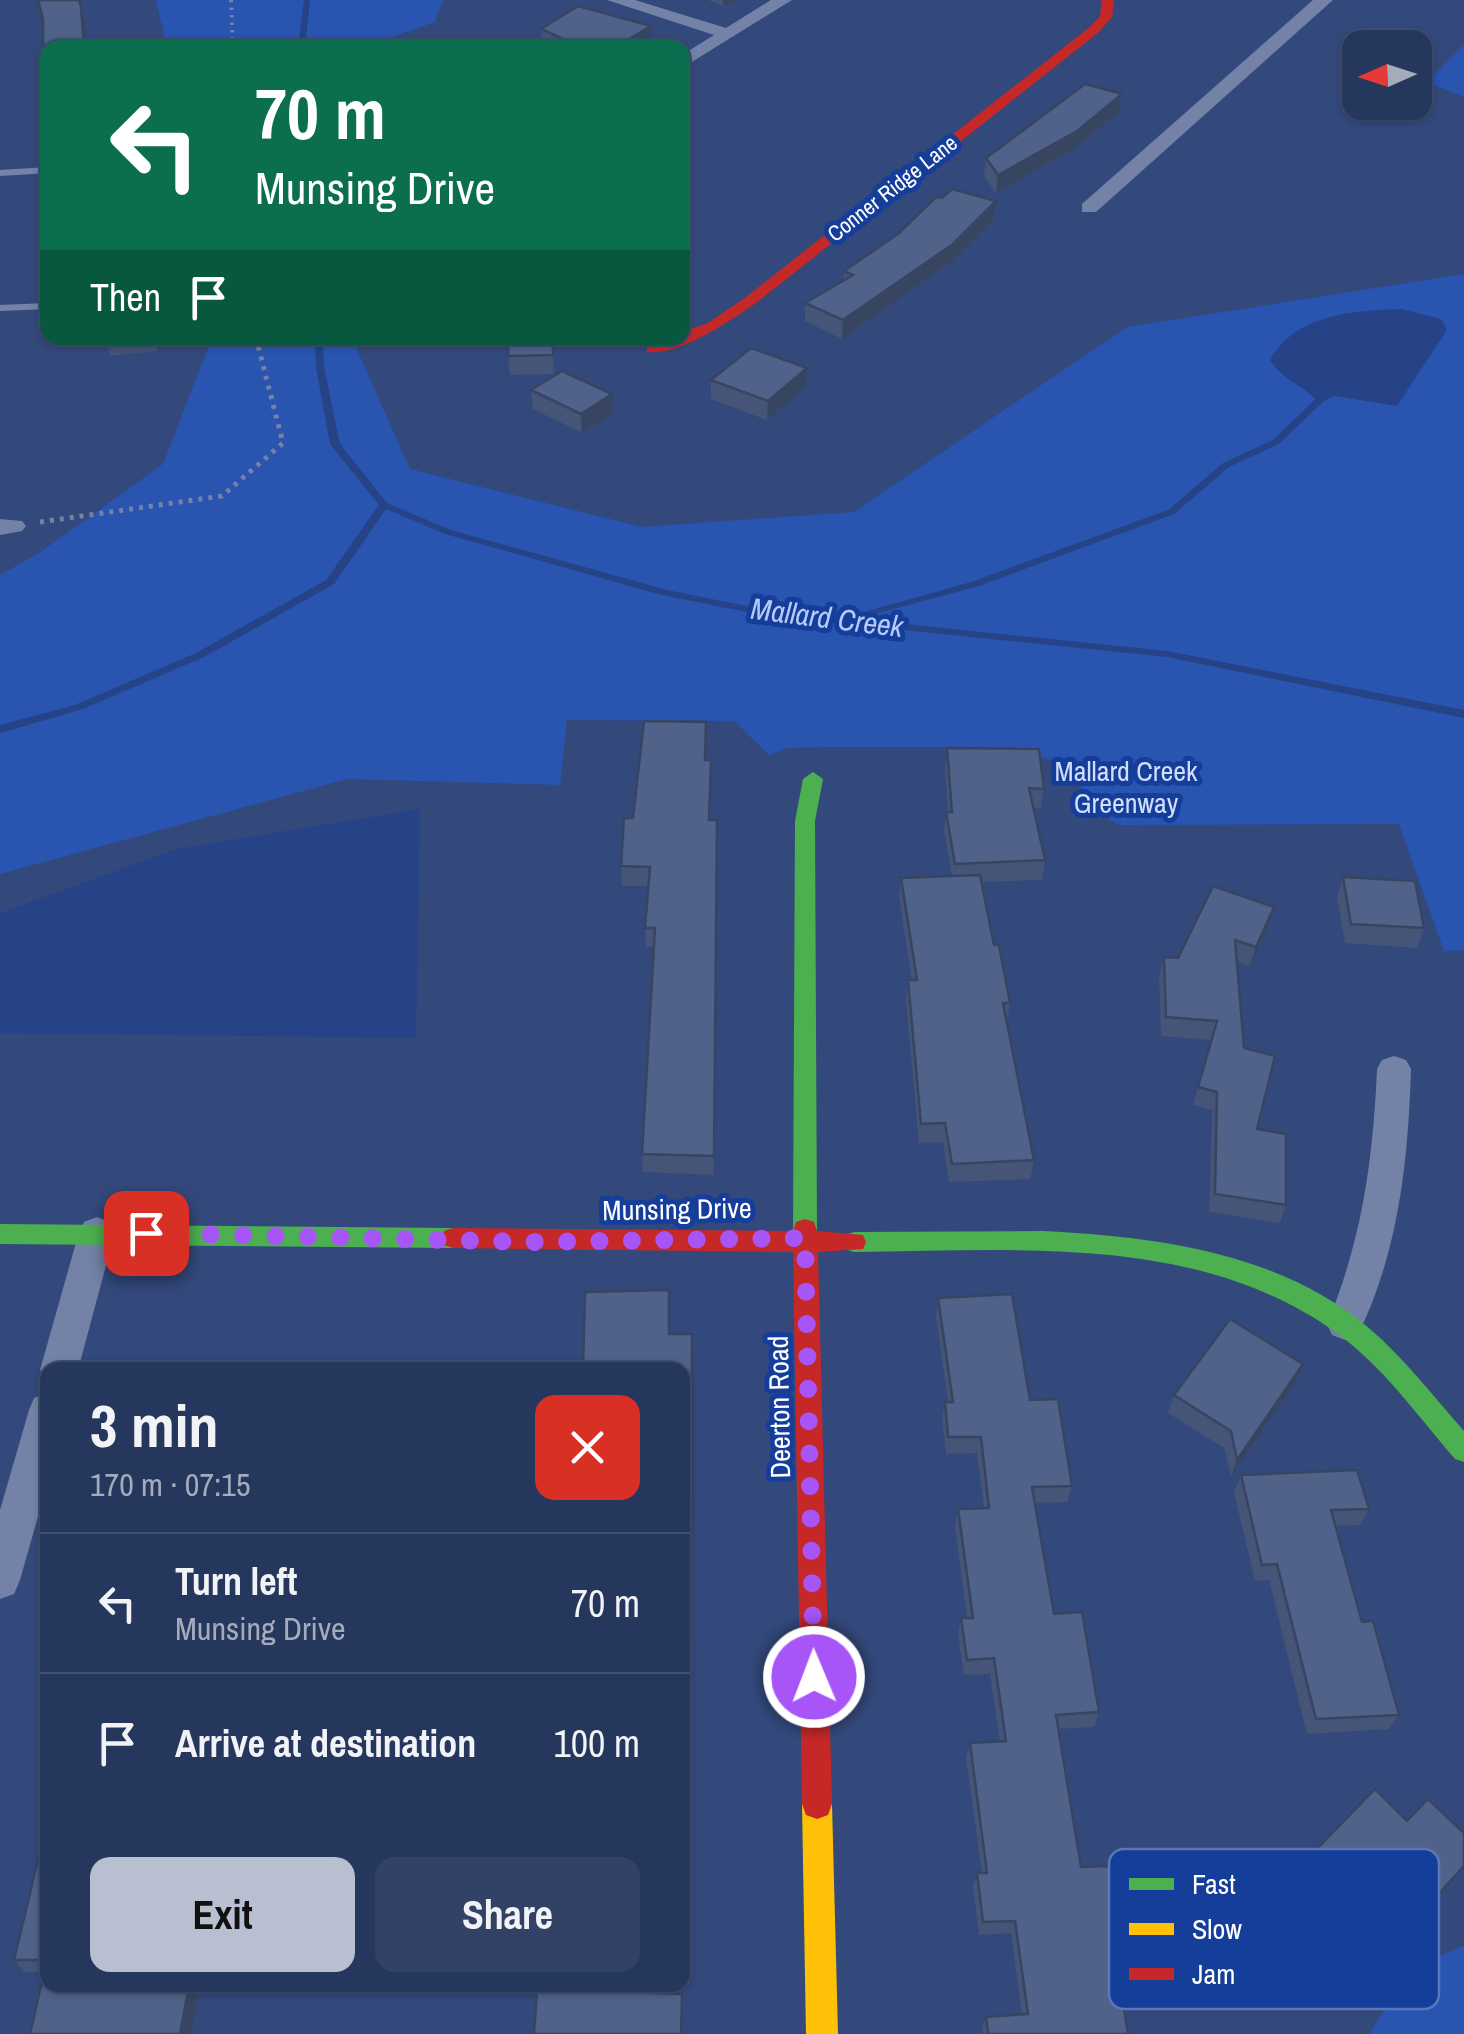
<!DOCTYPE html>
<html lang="en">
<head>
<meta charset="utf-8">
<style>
  :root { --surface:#26375d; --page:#324266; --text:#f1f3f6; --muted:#a4acbc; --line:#425172; --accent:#b8bfd1 }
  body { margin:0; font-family:"Archivo Narrow",sans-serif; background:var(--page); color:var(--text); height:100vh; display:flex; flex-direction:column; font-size:38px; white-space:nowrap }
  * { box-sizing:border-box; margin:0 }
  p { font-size:32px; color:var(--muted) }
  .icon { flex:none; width:55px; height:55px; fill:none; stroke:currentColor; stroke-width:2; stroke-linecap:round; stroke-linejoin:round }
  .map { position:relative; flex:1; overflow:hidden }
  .drawer { position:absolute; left:40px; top:1362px; width:650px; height:630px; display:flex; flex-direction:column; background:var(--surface); border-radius:20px; box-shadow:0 2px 8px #0004,0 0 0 2px var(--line) }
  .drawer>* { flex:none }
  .banner { position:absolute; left:40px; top:40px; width:650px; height:305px; border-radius:20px; box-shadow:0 2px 8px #0004,0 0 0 2px var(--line); background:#0b6e4f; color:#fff; overflow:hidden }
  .needle { width:65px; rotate:267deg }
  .buttons { position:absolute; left:1342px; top:30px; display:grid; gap:20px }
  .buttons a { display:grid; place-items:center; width:90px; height:90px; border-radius:20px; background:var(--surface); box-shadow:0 2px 8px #0004,0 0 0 2px var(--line); font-size:50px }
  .pin { position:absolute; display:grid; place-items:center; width:85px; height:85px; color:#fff; margin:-42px; border-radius:20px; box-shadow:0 5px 15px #0006 }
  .me { position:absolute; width:110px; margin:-55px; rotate:359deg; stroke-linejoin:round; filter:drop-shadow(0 0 8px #0008) }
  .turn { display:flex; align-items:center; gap:35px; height:210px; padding:0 50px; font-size:45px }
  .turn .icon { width:130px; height:130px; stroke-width:2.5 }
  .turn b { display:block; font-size:70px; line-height:85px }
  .then { display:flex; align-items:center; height:95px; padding:0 50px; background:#0003; gap:20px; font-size:38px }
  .round { display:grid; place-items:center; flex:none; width:105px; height:105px; border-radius:20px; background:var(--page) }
  .overview { display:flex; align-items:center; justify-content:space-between; height:170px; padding:0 50px }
  h1 { font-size:60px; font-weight:800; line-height:75px }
  .primary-button { display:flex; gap:20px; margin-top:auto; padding:20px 50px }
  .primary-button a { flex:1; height:115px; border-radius:20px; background:var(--accent); color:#111; font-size:40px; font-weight:800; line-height:115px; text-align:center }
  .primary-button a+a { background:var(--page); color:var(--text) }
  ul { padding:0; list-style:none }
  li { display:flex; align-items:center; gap:30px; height:140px; padding:0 50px; border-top:2px solid var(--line) }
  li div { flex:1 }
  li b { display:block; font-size:38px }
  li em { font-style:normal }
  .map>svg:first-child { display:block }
  .green { fill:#2954b0 }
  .water { fill:#264387 }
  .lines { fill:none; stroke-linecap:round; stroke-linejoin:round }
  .stream { fill:#264387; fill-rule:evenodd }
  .path-far1 { stroke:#7382a6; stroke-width:4; stroke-dasharray:2.5 5; stroke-linecap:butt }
  .path { stroke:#7382a6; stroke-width:5; stroke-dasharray:4 6; stroke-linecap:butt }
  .lane { fill:#7382a6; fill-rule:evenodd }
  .street { fill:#7382a6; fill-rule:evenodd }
  .fast { fill:#4caf50; fill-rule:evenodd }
  .slow { fill:#ffc107; fill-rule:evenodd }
  .jam { fill:#c62828; fill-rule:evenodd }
  .wall { fill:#455477 }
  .shaded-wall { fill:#384561 }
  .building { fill:#50628a; stroke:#384561; stroke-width:2.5 }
  .route { stroke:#a855f7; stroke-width:18; stroke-dasharray:0 32.4 }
  .labels { text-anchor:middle; stroke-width:10; stroke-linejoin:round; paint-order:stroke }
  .far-street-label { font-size:22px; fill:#fff; stroke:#153d9a }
  .park-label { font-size:28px; fill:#d1dffd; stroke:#153d9a }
  .street-label { font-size:28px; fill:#fff; stroke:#153d9a }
  .water-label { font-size:30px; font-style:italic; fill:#b6cbf9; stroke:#153d9a }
  .key { fill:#153d9a; stroke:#5b77b8; stroke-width:2.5 }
  .key-label { font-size:28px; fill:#fff }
</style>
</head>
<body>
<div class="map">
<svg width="1464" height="2034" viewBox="0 0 1464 2034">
  <rect width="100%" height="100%" fill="#33497c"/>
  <!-- green -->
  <g class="green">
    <path d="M156,0h287l-8,22 -72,25 -196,1z"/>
    <path d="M1464,45v52l-37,-15z"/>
    <path d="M1464,274v676l-20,1 -45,-127 -280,1 -35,-21 -5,-33 -65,-24h-189l-37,1 -19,7 -35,-34 -167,-1 -7,65 -213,-6 -347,95v-299l39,-22 124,-89 49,-126h140l58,131 232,58 212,-15 273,-185z"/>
    <path d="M1464,1945v89h-95l43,-65z"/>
  </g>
  <!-- water -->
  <g class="water">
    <path d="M1402,309l39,10 6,11 -50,76 -62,-10 -16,7c-15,-18 -36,-22 -49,-43 27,-47 83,-49 132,-51z"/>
    <path d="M420,809l-4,229 -416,-5v-120l177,-64z"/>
  </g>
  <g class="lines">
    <!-- stream -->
    <g class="stream">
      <path d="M304,0h6l-5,48h-7z"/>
      <path d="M315,338h8l1,29 16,77 47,59 64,27 216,60 99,20 77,8 128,-36 197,-72 55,-47 50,-23 52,-50h6v4l-52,50 -50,23 -55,47 -195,72 -123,33 311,32 297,59v8l-297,-61 -401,-41 -104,-21 -217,-61 -59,-25 -52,75 -130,73 -121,52 -83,24v-8l75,-20 121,-52 130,-73 53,-75 -49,-61 -14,-77z"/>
    </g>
    <!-- path-far1 -->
    <path class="path-far1" d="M231,0l2,48"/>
    <!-- path -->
    <path class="path" d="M40,522l182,-26 61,-53 -27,-105"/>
    <!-- lane -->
    <g class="lane">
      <path d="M48,167v6l-48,3v-6z"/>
      <path d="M48,303v6l-48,2v-6z"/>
    </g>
    <!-- street -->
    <g class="street">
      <path d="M607,0h28l91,28 45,-28h21l-110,68v-13l32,-20z"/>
      <path d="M1313,0h20l-237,212h-14v-8z"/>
      <path d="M0,519l22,2 4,5 -4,5 -22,4z"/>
      <path d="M1394,1056l12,4 5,9c-3,93 -12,181 -53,266l-13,5 -13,-5 -5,-11c35,-84 46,-164 50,-255l5,-9z"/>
      <path d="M97,1217l13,5 5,10 -37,138h-30v12l-8,-12 39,-138 5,-10z"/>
      <path d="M48,1393v88l-28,99 -6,14 -14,5v-89l29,-100 5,-12z"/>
    </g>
    <!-- fast -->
    <g class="fast">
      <path d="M813,772l10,7 -8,42 2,408 -3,7 -9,3 -9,-3 -3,-7 2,-408 8,-42z"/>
      <path d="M0,1224l453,4 9,3 3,7 -3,7 -9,3 -453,-4z"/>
      <path d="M1043,1231c115,6 236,21 327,98 35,30 63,67 94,102v31l-9,-3c-38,-44 -73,-94 -121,-128 -139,-98 -318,-80 -480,-79l-9,-3 -3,-7 3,-7 9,-3z"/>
    </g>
    <!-- slow -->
    <path class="slow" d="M817,1789l11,4 4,11 6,230h-32l-4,-230 4,-11z"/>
    <!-- jam -->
    <g class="jam">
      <path d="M1102,0h12l-2,17 -13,15 -343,271c-26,18 -77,53 -109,49v-6l22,-8h13v-6l26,-9 38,-26 345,-271 9,-10z"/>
      <path d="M805,1219l9,3 3,9 46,4 3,7 -3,7 -45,3 14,552 -4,11 -11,4 -11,-4 -4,-11 -9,-552 -340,-4 -9,-3 -3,-7 3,-7 9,-3 340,3 3,-9z"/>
    </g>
  </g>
  <!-- wall -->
  <g class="wall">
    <path d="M708,0h28l-13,6z"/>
    <path d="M651,26l1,17 -8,5h-101l1,-1 -2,-1 -1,-17z"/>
    <path d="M1122,94l-3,18 -44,36 -79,45 -12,-17 2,-18z"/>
    <path d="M994,219l-43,43 -109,77 -37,-18v-18l38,-23 1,-9z"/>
    <path d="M105,338h53l-1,13 -47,5z"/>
    <path d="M554,338v36l-44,1 -2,-19z"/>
    <path d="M711,380l95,7 -39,33 -56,-21z"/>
    <path d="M531,390l81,4 1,19 -31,20 -49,-24z"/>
    <path d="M947,748l97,41 -3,19h-7l11,52 -3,20 -61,2 13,63 16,58 -3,18 27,139 -4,19 -81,3 -6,-40 -24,1 -13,-144 2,-19h4l-13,-83 2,-19 51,-2 -8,-45 2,-19h2l-3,-44z"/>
    <path d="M706,760l5,19 -1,41 4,355 -71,-3 -1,-18 12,-207h-8l-1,-19 3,-42h-26l-1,-20 12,-48z"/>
    <path d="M1343,877l81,51 -7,20 -72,-5 -8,-47z"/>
    <path d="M1268,927l-18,39 -13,-5 7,87 13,81 29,76 -6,18 -71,-11 3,-102 -19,-5 18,-65 -50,-4 -2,-60 5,-19 14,1z"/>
    <path d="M938,1298l92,102 42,86 -5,16 -32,1 19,111 45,98 -5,15 -36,2 23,138 48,117 -6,12 5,38h-145l-1,-6 4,-11 36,-2 -11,-82 -32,2 -6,-49 4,-13h5l-16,-115 4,-15 30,-1 -10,-68 -26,1 -6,-41 3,-16h6l-12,-92 3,-17 26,-1 -7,-55 -31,1 -4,-35 3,-17h3l-12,-86z"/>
    <path d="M670,1334h22l-1,326h-9v-290z"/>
    <path d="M1303,1364l-7,18 -65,94 -7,-28 -56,-35 6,-18z"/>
    <path d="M1241,1475l128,34 -9,16 -24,1 26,96 37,93 -10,14 -82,5 -38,-154 -14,1 -21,-89z"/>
    <path d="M48,1818v167l-4,-13h-19l-11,-12z"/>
    <path d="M1407,1821l57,46 -80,87 -83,-85 9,-13z"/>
  </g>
  <!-- shaded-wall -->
  <g class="shaded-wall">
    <path d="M723,0h13l-13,6z"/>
    <path d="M81,7l4,17 2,24h-3z"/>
    <path d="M651,26l1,17 -8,5h-30z"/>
    <path d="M1122,94l-3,18 -44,36 -79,45 2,-18z"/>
    <path d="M996,201l-2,18 -43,43 -109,77 1,-19z"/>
    <path d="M553,338h1v36l-1,-19z"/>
    <path d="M807,368l-1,19 -39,33 1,-19z"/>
    <path d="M612,394l1,19 -31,20 -1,-19z"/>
    <path d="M1274,907l-6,20 -18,39 6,-19z"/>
    <path d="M1303,1364l-7,18 -65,94 6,-16z"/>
    <path d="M685,1721v14l-3,172v-61z"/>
    <path d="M189,1985h11l-9,49h-11z"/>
  </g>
  <!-- building -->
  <g class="building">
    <path d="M38,0h41l2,7 3,41h-36v81h-4l-1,-110z"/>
    <path d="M578,6l73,20 -37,22h-71l18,-10 -20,-9z"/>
    <path d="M1085,84l37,10 -45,37 -79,44 -12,-17z"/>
    <path d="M952,189l44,12 -43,43 -110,76 -38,-17 48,-28 -9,-4 54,-37 38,-37 6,1z"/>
    <path d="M509,338h44v17l-45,1z"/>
    <path d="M751,348l56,20 -39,33 -57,-21z"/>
    <path d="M562,371l50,23 -31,20 -50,-24z"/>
    <path d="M644,721l62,1 -1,38h6l-2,60h8l-3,336 -72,-2 13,-226h-10l5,-61 -29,-1 3,-48h9z"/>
    <path d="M947,748l92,1 5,40 -15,-1 16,72 -90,4 -9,-52h6z"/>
    <path d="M980,875l14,70h5l11,58h-7l31,157 -82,4 -7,-41 -24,1 -13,-144h9l-16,-102z"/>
    <path d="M1343,877l72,4 9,47 -73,-4z"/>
    <path d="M1213,886l61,21 -18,40 -21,-7 9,108 31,8 -18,73 29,5v71l-71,-11 2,-102 -19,-5 19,-66 -51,-4 -2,-60 14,1z"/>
    <path d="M669,1290v44h23l-1,311h-9v-275h-99l2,-78z"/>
    <path d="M1012,1294l18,106 28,-1 14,87 -40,1 22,127 28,-2 17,100 -43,3 25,152 28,-1 20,118 -9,1 8,49h-140l-2,-17 42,-3 -13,-93 -32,1 -6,-49h10l-17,-130 36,-2 -12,-83 -27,2 -6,-42h12l-15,-109 31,-1 -8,-71h-33l-3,-35h8l-15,-104z"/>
    <path d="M1230,1319l73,45 -66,96 -6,-29 -57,-36z"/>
    <path d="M1357,1470l12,39 -38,1 31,112 11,-1 26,94 -83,4 -39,-155 -15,1 -21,-90z"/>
    <path d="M682,1720l3,1 -3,125z"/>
    <path d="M1375,1789l32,32 21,-22 36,34v33l-69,76 -85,-86z"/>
    <path d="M48,1818v167h141l-9,49h-150l17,-74h-33z"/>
    <path d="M560,1985h91v8l31,1 -1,40h-147l3,-42h23z"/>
  </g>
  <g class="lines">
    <!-- route -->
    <path class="route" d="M146,1233l387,9 272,-4 9,439"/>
  </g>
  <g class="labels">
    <!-- far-street labels -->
    <g class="far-street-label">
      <text transform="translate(892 188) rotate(-38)" y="8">Conner Ridge Lane</text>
    </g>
    <!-- park labels -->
    <g class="park-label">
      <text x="1126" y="781">Mallard Creek<tspan x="1126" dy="32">Greenway</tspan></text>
    </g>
    <!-- street labels -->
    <g class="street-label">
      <text transform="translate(677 1209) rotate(-1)" y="10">Munsing Drive</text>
      <text transform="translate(779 1407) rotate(-91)" y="10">Deerton Road</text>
    </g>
    <!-- water labels -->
    <g class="water-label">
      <text transform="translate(827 618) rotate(7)" y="10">Mallard Creek</text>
    </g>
  </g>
  <!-- legend -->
  <rect x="1109" y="1849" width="330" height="160" rx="15" class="key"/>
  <rect x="1129" y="1878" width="45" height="12" fill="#4caf50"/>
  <rect x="1129" y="1923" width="45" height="12" fill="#ffc107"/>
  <rect x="1129" y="1968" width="45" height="12" fill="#c62828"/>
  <g class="key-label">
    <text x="1192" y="1894">Fast</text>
    <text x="1192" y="1939">Slow</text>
    <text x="1192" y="1984">Jam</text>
  </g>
</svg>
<div class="buttons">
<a><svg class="needle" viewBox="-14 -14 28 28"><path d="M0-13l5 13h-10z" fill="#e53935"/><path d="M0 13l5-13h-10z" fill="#a4acbc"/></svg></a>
</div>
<div class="pin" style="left:146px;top:1233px;background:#d93025"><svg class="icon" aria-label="arrive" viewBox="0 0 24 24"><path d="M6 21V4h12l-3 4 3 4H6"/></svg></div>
<svg class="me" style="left:814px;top:1677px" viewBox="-20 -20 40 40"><circle r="17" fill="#a855f7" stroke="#fff" stroke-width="3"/><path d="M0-11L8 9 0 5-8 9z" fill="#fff"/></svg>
<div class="banner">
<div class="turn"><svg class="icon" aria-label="left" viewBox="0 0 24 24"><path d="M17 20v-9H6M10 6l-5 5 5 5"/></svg><div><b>70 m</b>Munsing Drive</div></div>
<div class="then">Then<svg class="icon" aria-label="arrive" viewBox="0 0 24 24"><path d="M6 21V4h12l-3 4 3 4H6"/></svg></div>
</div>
<section class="drawer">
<div class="overview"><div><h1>3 min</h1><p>170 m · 07:15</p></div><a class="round" style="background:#d93025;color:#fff"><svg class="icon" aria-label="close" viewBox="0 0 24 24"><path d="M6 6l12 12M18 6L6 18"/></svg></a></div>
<ul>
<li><svg class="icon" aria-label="left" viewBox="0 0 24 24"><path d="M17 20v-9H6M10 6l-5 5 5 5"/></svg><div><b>Turn left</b><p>Munsing Drive</p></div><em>70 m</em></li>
<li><svg class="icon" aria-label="arrive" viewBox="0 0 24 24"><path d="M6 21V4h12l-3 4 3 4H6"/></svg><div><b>Arrive at destination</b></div><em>100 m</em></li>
</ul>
<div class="primary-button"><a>Exit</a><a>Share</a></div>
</section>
</div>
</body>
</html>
